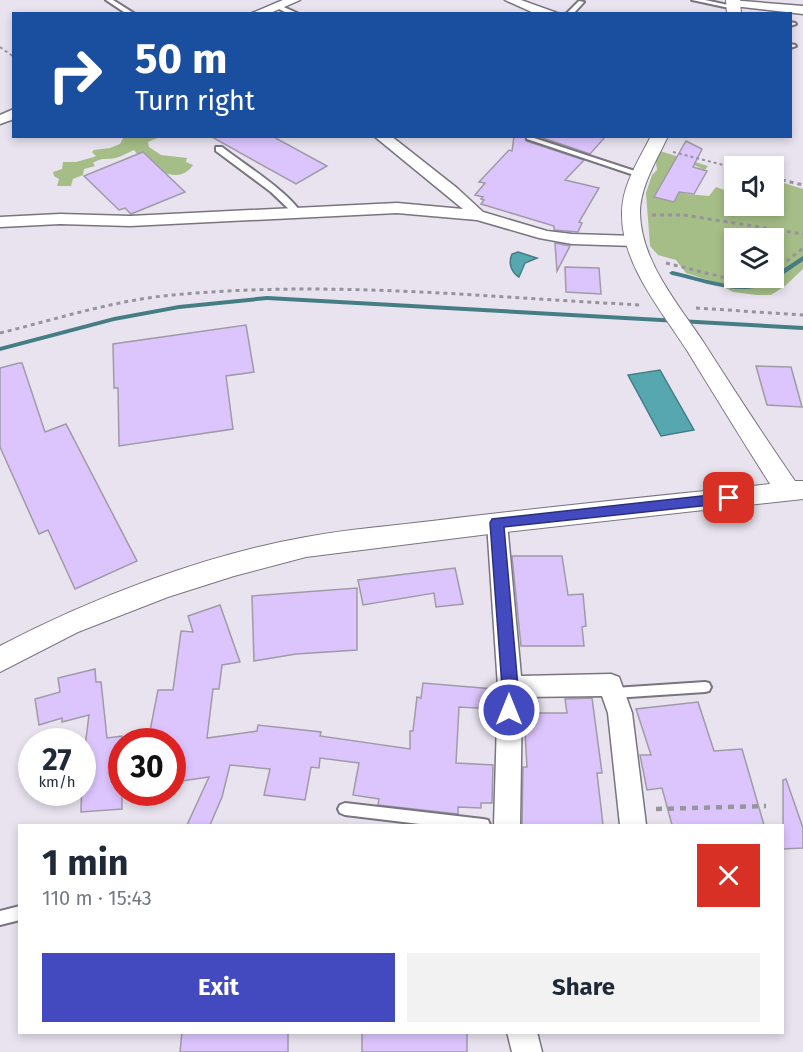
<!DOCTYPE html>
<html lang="en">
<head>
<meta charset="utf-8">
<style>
  :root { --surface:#fff; --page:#f2f2f3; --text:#1f2937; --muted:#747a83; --accent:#434abf }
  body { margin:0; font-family:"Fira Sans",sans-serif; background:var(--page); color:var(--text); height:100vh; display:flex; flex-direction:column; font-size:22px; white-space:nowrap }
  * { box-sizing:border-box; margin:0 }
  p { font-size:20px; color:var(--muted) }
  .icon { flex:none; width:33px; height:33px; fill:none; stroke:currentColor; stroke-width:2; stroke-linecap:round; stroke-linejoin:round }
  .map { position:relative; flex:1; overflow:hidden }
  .sheet { position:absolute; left:18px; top:824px; width:766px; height:210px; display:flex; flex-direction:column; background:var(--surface); border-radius:0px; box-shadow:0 3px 9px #0003 }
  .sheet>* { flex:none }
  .banner { position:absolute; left:12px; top:12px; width:780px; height:126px; border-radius:0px; box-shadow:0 3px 9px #0003; background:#1a4fa0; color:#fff; overflow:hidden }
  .tools { position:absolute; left:724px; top:156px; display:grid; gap:12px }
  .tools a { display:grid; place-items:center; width:60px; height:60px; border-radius:0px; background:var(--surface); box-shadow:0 3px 9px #0003; font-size:30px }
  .speed { position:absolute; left:18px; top:728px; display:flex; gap:12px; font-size:30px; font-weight:700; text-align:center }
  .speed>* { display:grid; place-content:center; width:78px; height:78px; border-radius:50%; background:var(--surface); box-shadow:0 3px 9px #0003; line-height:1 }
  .speed small { font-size:15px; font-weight:400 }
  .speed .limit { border:9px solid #d22; background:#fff; color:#111 }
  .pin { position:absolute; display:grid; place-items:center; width:51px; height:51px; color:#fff; margin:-26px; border-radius:12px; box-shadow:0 3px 9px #0006 }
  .me { position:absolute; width:66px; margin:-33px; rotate:0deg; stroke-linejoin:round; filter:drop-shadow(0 0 4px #0008) }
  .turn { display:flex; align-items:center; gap:21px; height:126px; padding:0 24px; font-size:27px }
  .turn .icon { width:78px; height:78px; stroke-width:2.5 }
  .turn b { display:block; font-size:42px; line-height:51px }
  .round { display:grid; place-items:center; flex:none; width:63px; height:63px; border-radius:0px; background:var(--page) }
  .head { display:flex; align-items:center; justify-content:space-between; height:102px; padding:0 24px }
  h1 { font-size:36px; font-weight:700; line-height:45px }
  .cta { display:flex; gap:12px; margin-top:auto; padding:12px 24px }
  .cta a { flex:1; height:69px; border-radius:0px; background:var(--accent); color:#fff; font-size:24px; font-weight:700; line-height:69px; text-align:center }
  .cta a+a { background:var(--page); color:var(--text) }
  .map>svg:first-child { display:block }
  .forest { fill:#a5bd86; fill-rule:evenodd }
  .water { fill:#56a7af; stroke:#457d84; stroke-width:1.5 }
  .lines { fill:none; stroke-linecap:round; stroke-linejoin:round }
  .stream { fill:#457d84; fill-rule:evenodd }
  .building { fill:#dcc5fd; stroke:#9f9ba6; stroke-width:1.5 }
  .service-casing { stroke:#79757f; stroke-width:4 }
  .minor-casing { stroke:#79757f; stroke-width:3 }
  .tertiary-casing { stroke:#79757f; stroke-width:2 }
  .path-far2 { stroke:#97949c; stroke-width:2; stroke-dasharray:3 3; stroke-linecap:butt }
  .path-far1 { stroke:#97949c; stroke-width:3; stroke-dasharray:4 4; stroke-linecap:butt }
  .path { stroke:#97949c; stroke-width:4.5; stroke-dasharray:6 6; stroke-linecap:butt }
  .service { fill:#fff; fill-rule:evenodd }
  .minor { fill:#fff; fill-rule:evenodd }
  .tertiary { fill:#fff; fill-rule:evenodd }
  .route { fill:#434abf; stroke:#2c307c; stroke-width:1.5 }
</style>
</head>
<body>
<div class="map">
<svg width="803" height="1052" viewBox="0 0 803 1052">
  <rect width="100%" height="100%" fill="#e8e3ef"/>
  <!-- forest -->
  <g class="forest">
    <path d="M124,136l36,1 -12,5 1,5 12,8 26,3 -1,4 7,3c-15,23 -48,1 -59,-15 -5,2 -10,5 -15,7 -11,4 -17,-1 -26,6l2,3 -11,3 -1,6 -10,4 -2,7h-14l2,-7 -5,-3 -1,-4 9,-3 1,-7h13l18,-5 2,-1 -4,-4 2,-2 16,-2 10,-4z"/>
    <path d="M660,151l48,15 -3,4 -11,-5 -27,19 19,10 23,2 7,-9 19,7v12h39v-26l29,9v80l-18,17 -14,9h-15l-23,-3 -19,-10 -28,-9 -10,-13 -18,-5 -8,-9 -4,-53 6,-18 5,-5 -2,-15zM735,238h39v40h-39z"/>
  </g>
  <!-- water -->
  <g class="water">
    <path d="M518,252l19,6 -12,5 -6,14c-8,-5 -11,-14 -7,-23z"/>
    <path d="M660,370l34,60 -33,6 -33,-61z"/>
  </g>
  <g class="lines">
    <!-- stream -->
    <g class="stream">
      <path d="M803,256v5c-15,10 -30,22 -49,27 -23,5 -58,-8 -82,-13l-3,-2 3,-2c20,4 50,15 70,14 12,0 22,-7 32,-7v-3z"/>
      <path d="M267,296l536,30v4l-536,-30 -88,9 -65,12 -114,30v-4l114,-30 65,-12z"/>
    </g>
  </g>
  <!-- building -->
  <g class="building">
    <path d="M210,136h62l55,30 -31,18z"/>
    <path d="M514,136h11l1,5 58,19 -19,20 34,8 -20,34 3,1 -4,9 -24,-2v-4l-73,-22 3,-4 -3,-1 2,-2 -8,-2 10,-12 -6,-1 30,-32 3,1z"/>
    <path d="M537,136h69l-16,18z"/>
    <path d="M686,141l16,8 -9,18 14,4 -13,23 -15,-2 -5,10 -20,-5z"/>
    <path d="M143,152l42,40 -54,22 -6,-6 -6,2 -35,-34z"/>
    <path d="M555,243l15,3 -13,25z"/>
    <path d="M565,267l34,1 2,26 -35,-2z"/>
    <path d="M246,325l8,47 -28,4 7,53 -114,17 -1,-58h-4l-1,-44z"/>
    <path d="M19,363h3l23,69 21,-8 71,137 -62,28 -27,-59 -9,4 -39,-87v-79z"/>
    <path d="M756,366l35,1 11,40 -35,-2z"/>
    <path d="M512,556h50l6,39 15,-1 3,32 -4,1 2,19h-63z"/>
    <path d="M455,568l8,36 -27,3 -2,-14 -71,12 -5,-25z"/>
    <path d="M357,588v62l-61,4 -42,7 -2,-65z"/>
    <path d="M220,605l20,57 -18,3 -3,24h-6l-6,49 50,-7 1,-6 63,7 -1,4 90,13v-18h3l4,-34 4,1 2,-15 71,6v20l-35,-2 -3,56 37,2 -1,38h-11v5l-23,-1v7l-80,-9 1,-6 -26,-4 6,-32 -39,-5 -1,10 -8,-1 -6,33 -41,-5 6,-26 -40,-4 -8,32 -12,28h-23l22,-48 -34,5v-8l-3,1v-34h-24l10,-51h15l8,-59 12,1 -5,-16z"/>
    <path d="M95,669l1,13h5l6,56 15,-2v73l-41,3 1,-42 7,-55 -27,7v-4l-23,7 -4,-26 25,-7 -2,-14z"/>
    <path d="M592,698l10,75h-5l6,52h-81l1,-58h4l-3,-54h43l-2,-14z"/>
    <path d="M698,702l16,49 28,-2 22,76h-92l-10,-37 -15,2 -7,-35h11l-15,-46z"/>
    <path d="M786,779l17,49v20l-20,1v-69z"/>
    <path d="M182,1032h106v20h-108z"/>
    <rect x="362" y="1032" width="105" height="20"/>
  </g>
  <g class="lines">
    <defs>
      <g id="service">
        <path d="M106,0h7l22,14h-8z"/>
        <path d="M692,0h13l32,7 -3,2z"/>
        <path d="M579,1l5,1 -11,12h-7z"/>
        <path d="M277,4l20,9 1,1h-9l-14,-7 -1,-1z"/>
        <path d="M790,22l5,1 1,1 -6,2z"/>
        <path d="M790,44l5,1 1,1 -6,2z"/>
        <path d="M527,136l4,1 113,37 -7,2 -110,-37z"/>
        <path d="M216,147h6c23,18 61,41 78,64l-1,2h-6l-22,-21 -55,-41z"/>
        <path d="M705,682l4,1 2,4 -2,4 -4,1 -91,6 -4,-1 -2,-4 2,-4 4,-1z"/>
        <path d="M345,803l138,16 5,1 2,5h-62l-83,-10 -5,-2 -2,-4 2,-4z"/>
        <path d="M20,906v14l-20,5v-14z"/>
      </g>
      <g id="minor">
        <path d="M283,0h17l-32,14h-18z"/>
        <path d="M505,0h16l39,14h-24z"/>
        <path d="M730,0l73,6v8l-69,-8 -4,-2z"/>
        <path d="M14,109v10l-14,5v-9z"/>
        <path d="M374,136h17l66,52 26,24 64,19 25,3 63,2 8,5 -8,5 -63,-2 -33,-6 -62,-18 -80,-7 -267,13 -70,-2 -60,3v-10l60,-3 70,2 267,-13 66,6z"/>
        <path d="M497,515l7,2 3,6 14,153 90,-2 8,3 13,36 14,112h-26l-12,-112 -6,-17 -80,1 -2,128h-26l4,-138 -11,-164 3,-6z"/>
        <path d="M507,1032h30l5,20h-30z"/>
      </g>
      <g id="tertiary">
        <path d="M726,0h14l1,14h-14z"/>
        <path d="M651,136h17c-11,24 -28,50 -28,77 1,49 39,92 64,130 30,47 60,93 91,138h8v18l-306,34 -191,24 -72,19 -66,21 -90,35 -78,40v-26c92,-48 204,-91 306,-109 42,-8 85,-11 126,-16 113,-14 226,-25 338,-37 -28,-44 -55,-88 -82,-132 -26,-41 -67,-88 -66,-139 0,-28 17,-53 29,-77z"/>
      </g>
    </defs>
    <!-- service casing -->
    <use href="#service" class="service-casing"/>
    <!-- minor casing -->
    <use href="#minor" class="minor-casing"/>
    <!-- tertiary casing -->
    <use href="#tertiary" class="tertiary-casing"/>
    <!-- path-far2 -->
    <g class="path-far2">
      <path d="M0,47l14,10"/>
      <path d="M673,152l62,16"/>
    </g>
    <!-- path-far1 -->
    <g class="path-far1">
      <path d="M774,178l29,7"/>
      <path d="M652,215h32l119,19"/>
      <path d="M666,263l76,19h11l10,-4"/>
      <path d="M774,271l29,-23"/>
      <path d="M696,308l107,7"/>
      <path d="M0,333c57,-14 115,-33 173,-38 155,-15 313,2 468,10"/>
    </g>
    <!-- path -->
    <path class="path" d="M656,809l110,-3"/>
    <!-- service -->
    <use href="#service" class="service"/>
    <!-- minor -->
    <use href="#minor" class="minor"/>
    <!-- tertiary -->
    <use href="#tertiary" class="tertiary"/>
  </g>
  <!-- route -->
  <path class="route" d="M729,493l7,5 -7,5 -225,24 14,160 -3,28 -6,2 -5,-2 -2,-5v-23l-12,-164 2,-4z"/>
</svg>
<div class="tools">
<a><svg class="icon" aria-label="sound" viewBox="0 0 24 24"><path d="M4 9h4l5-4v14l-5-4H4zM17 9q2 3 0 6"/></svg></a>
<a><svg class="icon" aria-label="layers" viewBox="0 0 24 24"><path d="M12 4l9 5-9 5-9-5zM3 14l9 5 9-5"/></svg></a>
</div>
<div class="speed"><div>27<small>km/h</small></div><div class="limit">30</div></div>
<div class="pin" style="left:729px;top:498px;background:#d93025"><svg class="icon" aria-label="arrive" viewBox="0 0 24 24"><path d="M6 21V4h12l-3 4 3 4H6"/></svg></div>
<svg class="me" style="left:509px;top:710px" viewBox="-20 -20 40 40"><circle r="17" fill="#434abf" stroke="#fff" stroke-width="3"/><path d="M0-11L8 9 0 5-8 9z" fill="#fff"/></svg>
<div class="banner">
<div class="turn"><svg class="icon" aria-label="right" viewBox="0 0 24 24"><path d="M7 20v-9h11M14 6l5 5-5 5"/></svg><div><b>50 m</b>Turn right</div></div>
</div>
<section class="sheet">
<div class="head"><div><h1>1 min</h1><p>110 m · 15:43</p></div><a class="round" style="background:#d93025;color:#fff"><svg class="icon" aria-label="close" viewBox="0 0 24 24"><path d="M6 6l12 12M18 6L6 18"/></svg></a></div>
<div class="cta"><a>Exit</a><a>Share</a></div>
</section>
</div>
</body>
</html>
